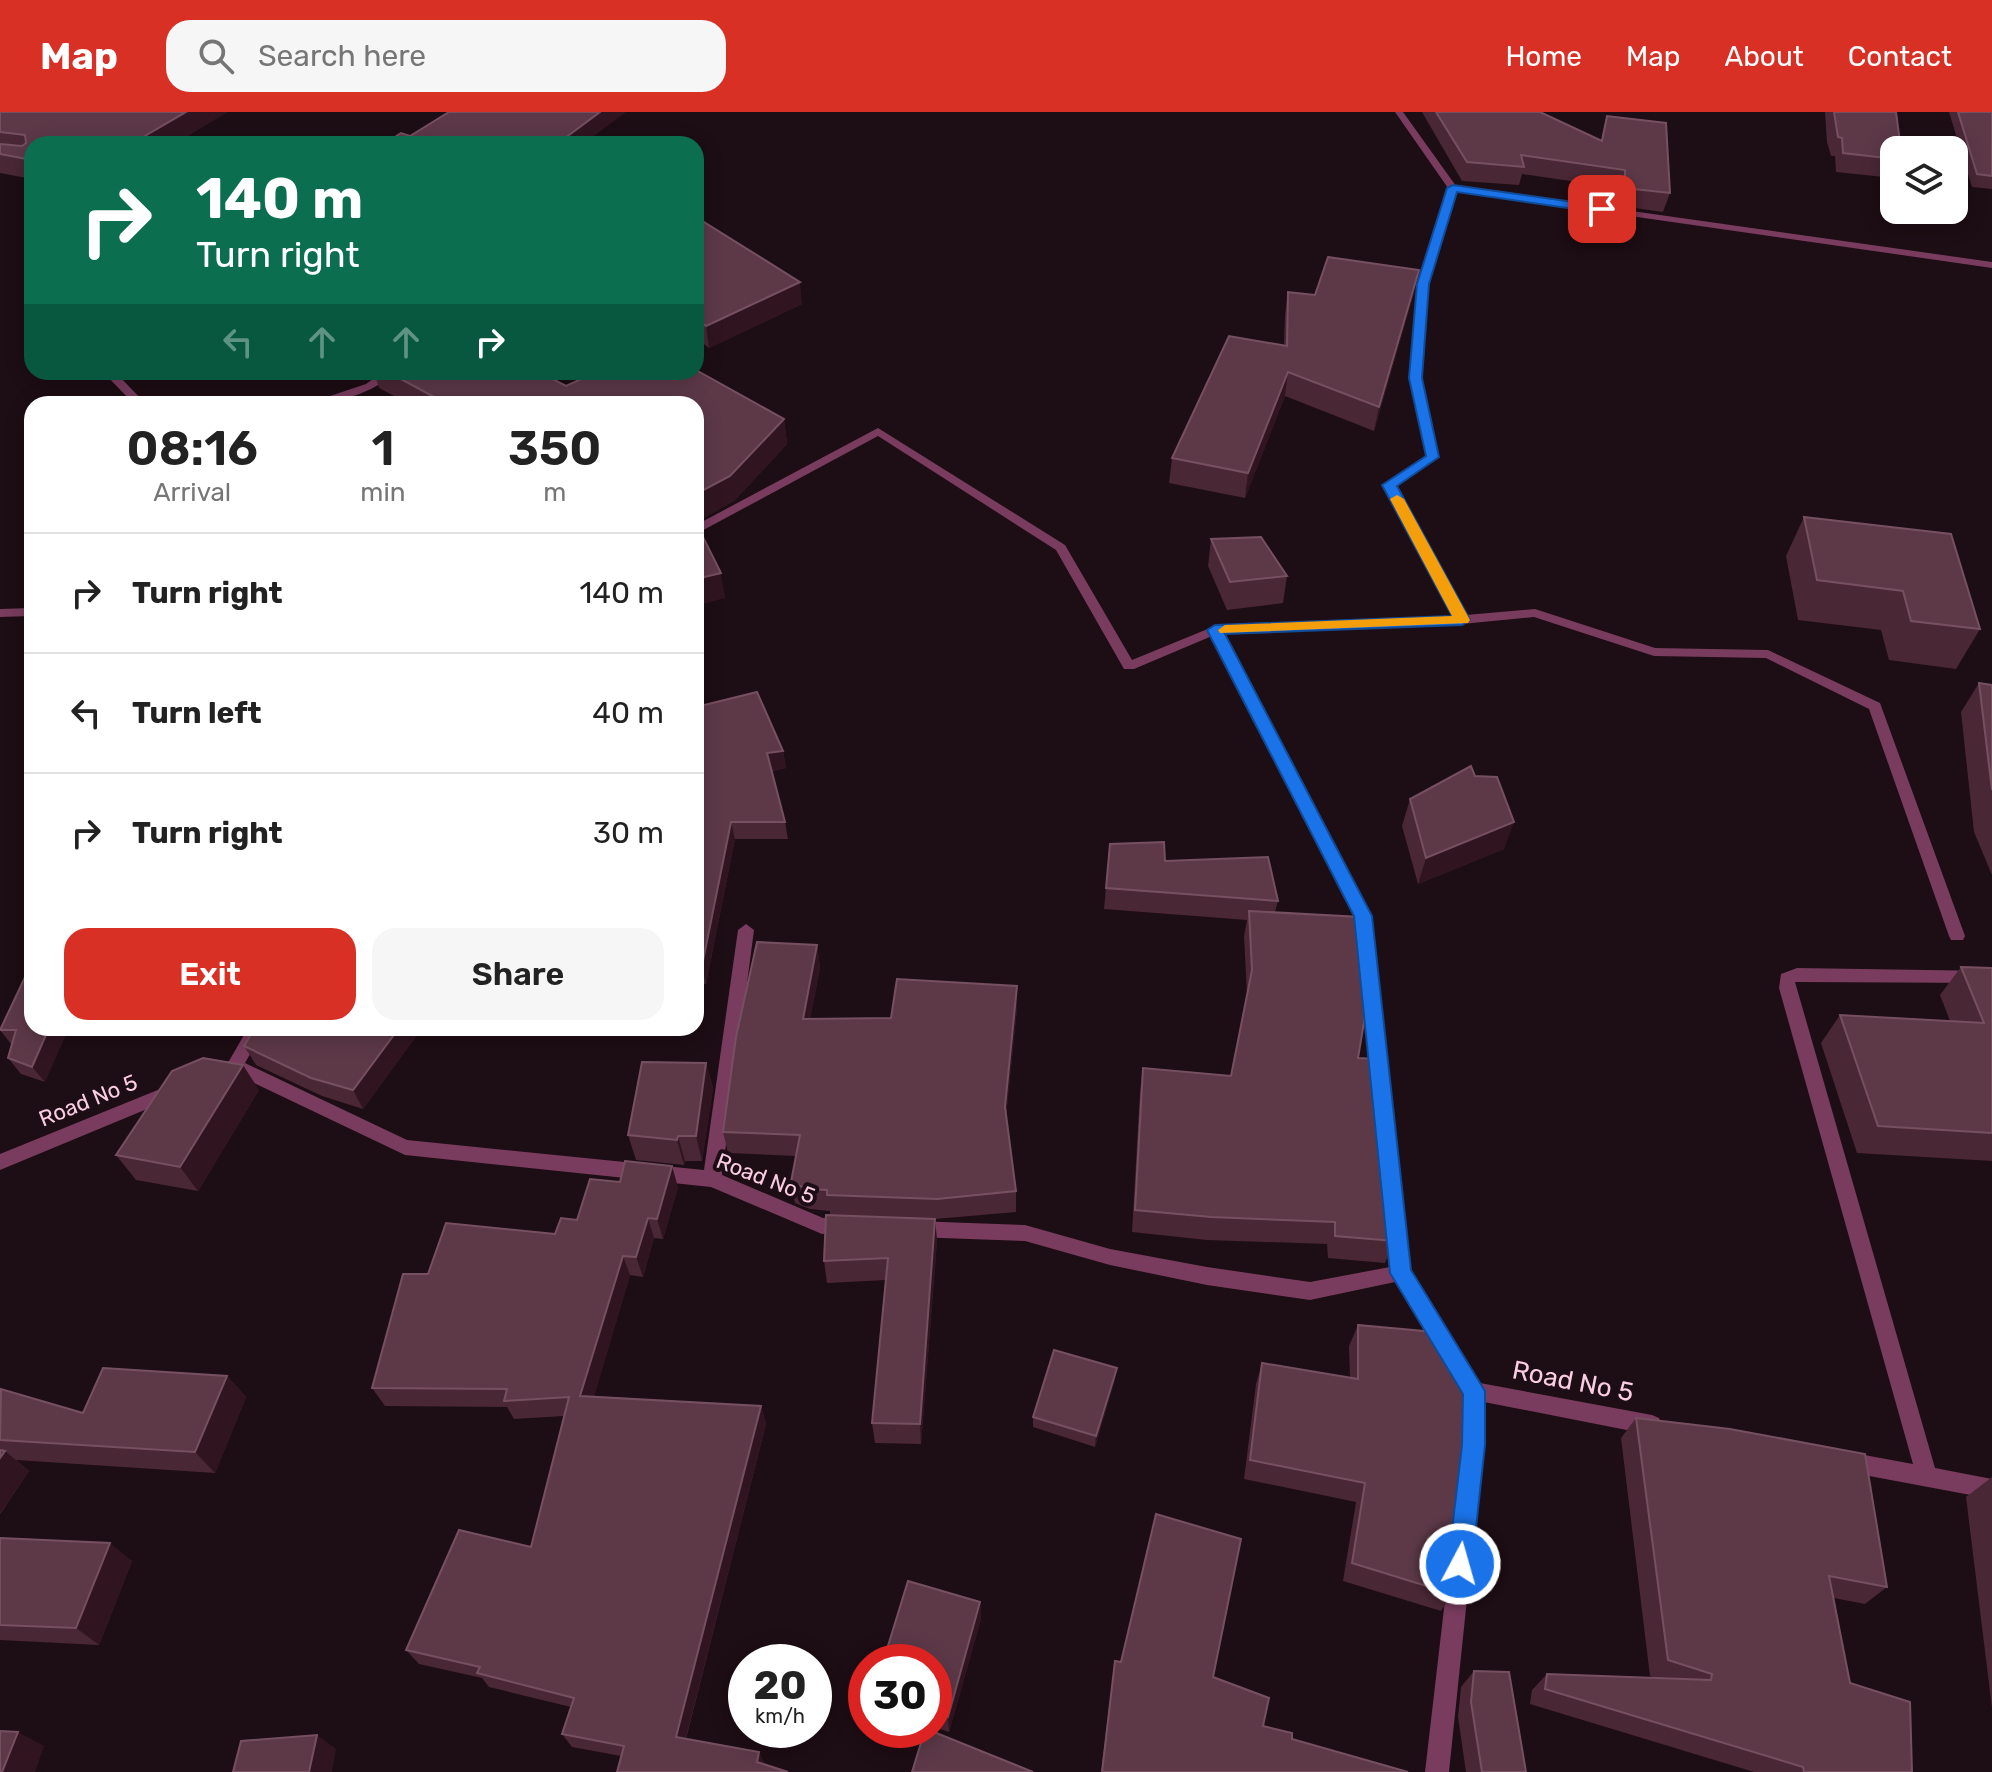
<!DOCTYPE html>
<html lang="en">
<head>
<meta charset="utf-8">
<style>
  :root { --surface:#fff; --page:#f6f6f6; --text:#222; --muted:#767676; --line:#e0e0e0; --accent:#d93025 }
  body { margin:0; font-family:Rubik,sans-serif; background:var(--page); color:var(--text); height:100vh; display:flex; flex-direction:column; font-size:30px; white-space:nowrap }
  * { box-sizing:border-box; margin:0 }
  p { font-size:26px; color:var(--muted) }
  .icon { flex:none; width:44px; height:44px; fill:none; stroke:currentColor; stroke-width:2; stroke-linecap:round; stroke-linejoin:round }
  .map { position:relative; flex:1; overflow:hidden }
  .drawer { position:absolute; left:24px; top:284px; width:680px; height:640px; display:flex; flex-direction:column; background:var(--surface); border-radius:24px; box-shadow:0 4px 20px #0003 }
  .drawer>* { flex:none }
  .hud { position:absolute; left:24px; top:24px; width:680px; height:244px; border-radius:24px; box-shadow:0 4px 20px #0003; background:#0b6e4f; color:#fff; overflow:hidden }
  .buttons { position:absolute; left:1880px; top:24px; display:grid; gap:16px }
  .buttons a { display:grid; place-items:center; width:88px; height:88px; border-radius:16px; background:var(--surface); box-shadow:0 4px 20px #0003; font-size:40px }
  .speed { position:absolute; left:728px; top:1532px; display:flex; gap:16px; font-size:40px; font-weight:700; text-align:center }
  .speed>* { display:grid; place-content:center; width:104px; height:104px; border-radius:50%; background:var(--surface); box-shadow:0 4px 20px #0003; line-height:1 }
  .speed small { font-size:20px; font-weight:400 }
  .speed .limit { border:12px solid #d22; background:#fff; color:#111 }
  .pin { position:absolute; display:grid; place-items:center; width:68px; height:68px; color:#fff; margin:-34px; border-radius:16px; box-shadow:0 4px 12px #0006 }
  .me { position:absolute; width:88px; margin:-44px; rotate:6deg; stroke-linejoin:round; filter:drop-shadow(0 0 6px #0008) }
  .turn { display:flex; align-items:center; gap:28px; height:168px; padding:0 40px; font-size:36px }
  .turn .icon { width:104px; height:104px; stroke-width:2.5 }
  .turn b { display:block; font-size:56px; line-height:68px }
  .lanes { display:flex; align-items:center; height:76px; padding:0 40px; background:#0003; justify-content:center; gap:40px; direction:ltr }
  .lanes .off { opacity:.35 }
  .eta { display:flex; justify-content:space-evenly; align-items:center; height:136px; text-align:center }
  .eta b { font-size:48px; font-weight:600; line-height:56px }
  .primary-button { display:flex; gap:16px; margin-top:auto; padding:16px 40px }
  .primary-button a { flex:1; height:92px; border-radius:24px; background:var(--accent); color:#fff; font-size:32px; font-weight:600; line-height:92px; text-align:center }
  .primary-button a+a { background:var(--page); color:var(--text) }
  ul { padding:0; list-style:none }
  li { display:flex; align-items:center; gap:24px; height:120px; padding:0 40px; border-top:2px solid var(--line) }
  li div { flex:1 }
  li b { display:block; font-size:30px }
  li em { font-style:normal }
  header { display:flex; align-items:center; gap:48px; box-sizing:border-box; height:112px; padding:0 40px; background:var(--accent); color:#fff }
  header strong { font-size:38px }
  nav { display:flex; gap:44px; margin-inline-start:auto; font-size:28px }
  .search { width:560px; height:72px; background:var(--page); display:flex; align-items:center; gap:20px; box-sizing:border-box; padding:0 28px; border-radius:24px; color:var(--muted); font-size:30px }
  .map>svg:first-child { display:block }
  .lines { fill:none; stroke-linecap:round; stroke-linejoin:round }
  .minor { fill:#793c5e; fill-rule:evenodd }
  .wall { fill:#4a2735 }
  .shaded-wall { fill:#301520 }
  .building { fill:#5d3948; stroke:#765060; stroke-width:2 }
  .route { fill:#1a73e8; stroke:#114b97; stroke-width:2 }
  .slow { fill:#f59e0b }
  .labels { text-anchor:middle; stroke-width:8; stroke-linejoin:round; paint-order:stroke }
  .street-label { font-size:22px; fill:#fbcde3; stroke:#1d0d14 }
  .near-street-label { font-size:26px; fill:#fbcde3; stroke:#1d0d14 }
</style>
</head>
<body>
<header>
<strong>Map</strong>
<div class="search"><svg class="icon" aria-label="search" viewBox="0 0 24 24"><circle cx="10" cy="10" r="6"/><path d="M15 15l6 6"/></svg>Search here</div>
<nav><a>Home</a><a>Map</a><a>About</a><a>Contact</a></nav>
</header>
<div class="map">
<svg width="1992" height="1660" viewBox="0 0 1992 1660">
  <rect width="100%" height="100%" fill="#1d0d14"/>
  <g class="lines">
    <!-- minor -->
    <g class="minor">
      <path d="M1395,0h8l53,74 536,76v6l-535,-77 -29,93 -7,94 18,79 -43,29 70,129 69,-6 120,39 113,2 112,53 85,233 -2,4h-12l-2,-4 -80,-227 -103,-51 -112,-2 -120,-39 -72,7 -238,10 147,282 38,355 71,112 172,32 7,3 3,7 -3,7 -7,3 -168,-33 -1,43 -34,327h-24l38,-327 1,-52 -69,-111 -85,18 -103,-15 -97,-20 -85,-24 -111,-4 -7,-2 -2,-6 2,-6 7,-2 111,4 85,24 97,18 103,15 80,-15 -35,-351 -143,-280 -78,33h-10l-68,-119 -178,-114 -182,98v-9l182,-97 187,117 67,115 83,-34 238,-10 -70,-131 44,-29 -18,-78 9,-94 30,-96z"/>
      <path d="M103,260h12l31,32h-12z"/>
      <path d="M383,260h13c-22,21 -60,32 -90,32l60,-20z"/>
      <path d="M32,496v8l-32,1v-8z"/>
      <path d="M746,812l8,6 -32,245 101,43 31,2 2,6 -2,6 -32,2 -111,-47 -306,-32 -170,-81 -7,2 -6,-2 -3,-5 3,-5 7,-3 19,-33h17l-20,35 162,77 297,30 34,-240z"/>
      <path d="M1797,856l195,3v12l-197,-1 140,486 57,11v20l-144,-27 -7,-3 -3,-7 3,-7 7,-3 65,12 -134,-476 2,-14z"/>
      <path d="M170,973l6,2 3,5 -3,5 -176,73v-16z"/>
    </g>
  </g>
  <!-- wall -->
  <g class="wall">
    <path d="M0,0h227l-53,32h-142v35l-32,-6z"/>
    <path d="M1422,0h118l61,28 6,-24 63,77 -7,19 -43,-6 -1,-18 -97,-14 -3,11 -57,-4z"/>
    <path d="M1825,0h71l-2,66 -58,-6 -1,-16h-4l-4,-14z"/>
    <path d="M1949,0h43v77l-20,-2z"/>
    <path d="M696,105l106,87 -93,44 -13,-10z"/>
    <path d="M1288,180l27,3 99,-2 -40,138 -89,-35 -40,102 -76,-15 3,-25 112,-113 1,-30z"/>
    <path d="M696,258l88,49 3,25 -53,57 -38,21v-118h-287l-30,-16 -5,-16h157l8,4 4,-2 23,12 31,-14h99z"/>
    <path d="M1804,405l176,112 -24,40 -67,-9 -8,-30 -83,-10 -12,-64z"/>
    <path d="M1211,427l76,37 -4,27 -56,7 -19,-44z"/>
    <path d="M1979,571l13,2v190l-18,-43 -13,-120z"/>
    <path d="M696,595l87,44 3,17 -14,3 13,51 3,17h-53l-29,145 -10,-1z"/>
    <path d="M1410,687l94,50 -86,35 -16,-58z"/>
    <path d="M1110,732l55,17 113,40 -3,11 83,146 36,183 -9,22 -57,-5 -1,-14 -120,-4 -75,-8 8,-140 3,-24 88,8 16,-81 -3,-59 3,-16 -143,-11z"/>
    <path d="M817,833l3,23 -10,51 81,-1 126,-32v22l-11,108 10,75v21l-81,7 2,22 -16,203 -46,-1 -3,-20 14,-143 -59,3 -3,-22 6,-46v-4l-20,-2 -15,-6 -4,-21 5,-26 -68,-3 -5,-21z"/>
    <path d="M1961,855l31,1v193l-135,-8 -36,-110 19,-28 110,6 -10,-26z"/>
    <path d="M26,863l19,107 -24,-8 -13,-16 4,-13 -12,-15z"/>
    <path d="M422,916l-59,81 -41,-13 -66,-31 -12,-19z"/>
    <path d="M706,951l7,25 -11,73h-17l-1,4 -48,-5 -8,-25z"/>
    <path d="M259,978l-61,101 -62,-11 -20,-25z"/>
    <path d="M620,1070l58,5 -15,52 -9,-1 -11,39 -13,-2 -36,121 167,10 5,18 -80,315 79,25 -144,-8 -49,-9 -10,-13 9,-27 -82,-20 -7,-9 -63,-14 -13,-14 125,-103 33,-131 -50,3 -7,-12 -122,-1 -13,-18 56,-114 127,-40 22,-14z"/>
    <path d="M1358,1213l94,269 -11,17 -98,-30 13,-79 -112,-23 12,-95 6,-21 88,15 -1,-32z"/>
    <path d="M227,1264l19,21 -31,76 -199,-13 13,11 -29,43v-124l83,23z"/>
    <path d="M1115,1267l-20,68 -62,-20v-10z"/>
    <path d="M1636,1306l251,169 -22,17 -31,-6 16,85 62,89h-158l-224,-68 2,-14 15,-16 109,4 -6,-2 -29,-238z"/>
    <path d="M1992,1365v231l-26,-211z"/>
    <path d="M0,1426l132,23 -33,84 -99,-5z"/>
    <path d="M980,1490l1,17 -32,113 -15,-5v-65z"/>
    <path d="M1115,1549l98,16 50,49 29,13 116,33h-307z"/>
    <path d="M1474,1559l52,101h-60l-8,-55 3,-30z"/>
  </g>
  <!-- shaded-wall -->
  <g class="shaded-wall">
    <path d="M186,0h41l-53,32h-43z"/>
    <path d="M600,0h26l-43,32h-26z"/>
    <path d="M1419,158l-5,23 -40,138 5,-24z"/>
    <path d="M800,170l2,22 -93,44 -3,-22z"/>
    <path d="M1288,260l-3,24 -40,102 3,-25z"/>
    <path d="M784,307l3,25 -53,57 -38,21v-28z"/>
    <path d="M721,461l4,25 -29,8v-27z"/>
    <path d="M783,639l3,17 -16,3 -3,-18z"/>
    <path d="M731,710l4,17 -29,145 -4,-18z"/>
    <path d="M1514,710l-10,27 -86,35 8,-26z"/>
    <path d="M817,833l3,23 -14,73 -3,-22z"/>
    <path d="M1017,874v22l-12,120v-21z"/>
    <path d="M49,916h20l-24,54 -13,-15z"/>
    <path d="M399,916h23l-59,81 -10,-19z"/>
    <path d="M706,951l7,25 -11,73 -6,-25z"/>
    <path d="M243,953l16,25 -61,101 -18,-24z"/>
    <path d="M678,1024l7,25 -1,4 -7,-25z"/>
    <path d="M672,1054l6,21 -15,52 -6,-20z"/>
    <path d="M648,1106l6,20 -11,39 -7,-20z"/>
    <path d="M935,1107l2,22 -16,203 -1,-20z"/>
    <path d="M623,1144l7,19 -41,139 -9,-18z"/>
    <path d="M1117,1256l-2,11 -20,68 1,-11z"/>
    <path d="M227,1264l19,21 -31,76 -20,-21z"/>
    <path d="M761,1294l5,18 -83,325 -7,-12z"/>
    <path d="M5,1339l24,20 -29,42v-55z"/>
    <path d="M110,1431l22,18 -33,84 -23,-17z"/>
    <path d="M980,1490l1,17 -32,113 -1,-15z"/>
    <path d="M18,1620l26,14 -9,26h-33z"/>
    <path d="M317,1623l19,14 -4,23h-23z"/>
    <path d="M759,1640l6,12 -2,8 -6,-10z"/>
  </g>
  <!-- building -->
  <g class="building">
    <path d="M0,0h186l-55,32h-99v16l-32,-6v-10l22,2 4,-3 -1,-8 -25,-3z"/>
    <path d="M449,0h151l-43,32h-173l17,-11 9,3z"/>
    <path d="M1436,0h104l62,29 5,-25 59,7 4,70 -45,-5v-18l-104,-15 3,12 -57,-5z"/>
    <path d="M1834,0h62l5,38h-7v9l-51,-6 -1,-15 -4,-1z"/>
    <path d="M1958,0h34v64l-15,-2z"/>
    <path d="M696,105l104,65 -94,44 -10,-7z"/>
    <path d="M1328,145l91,13 -40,137 -91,-35 -40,101 -76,-15 57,-122 58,10 1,-54 27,3z"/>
    <path d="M696,258l88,49 -54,57 -34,18v-90h-249l-59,-32h143l8,4 4,-2 23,12 31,-14h99z"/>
    <path d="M1804,405l147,17 29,95 -69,-8 -8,-30 -86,-11z"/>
    <path d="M696,411l25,50 -25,6z"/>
    <path d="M1261,425l26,39 -57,6 -19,-43z"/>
    <path d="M1979,571l13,2v105z"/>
    <path d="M757,580l26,59 -16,2 18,69h-54l-29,144h-6v-259z"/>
    <path d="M1471,654l4,10 22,1 17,45 -88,36 -16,-59z"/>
    <path d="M1164,730l1,19 103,-4 10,44 -172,-13 4,-44z"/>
    <path d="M1249,799l112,6 8,75 -11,66 18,1 18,182 -59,-5v-14l-124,-5 -76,-7 8,-142 88,8 21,-106z"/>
    <path d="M757,830l60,3 -14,74 88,-1 6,-39 120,7 -12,121 11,84 -79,8 -110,-4v-5l-20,-1 -16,-7 9,-47 -77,-3 13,-95z"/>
    <path d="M1961,855l31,1v165l-114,-7 -38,-111 144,8z"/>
    <path d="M32,858v58h17l-17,39 -24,-9 8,-28h-16l26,-55h5z"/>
    <path d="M255,916h144l-46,62 -42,-12 -67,-32z"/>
    <path d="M203,946l40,7 -63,102 -64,-12 56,-84z"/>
    <path d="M642,950l64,1 -10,73h-18l-1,4 -49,-5z"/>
    <path d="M625,1049l47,5 -15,53 -9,-1 -12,39 -13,-1 -43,140 181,10 -85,331 83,15 -2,10 31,10h-171l7,-26 -62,-12 12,-36 -97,-25 3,-6 -74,-17 53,-120 72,17 38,-150 -65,4 3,-12 -135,-1 31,-114h25l18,-51 109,11 6,-16 16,2 13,-41 30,3z"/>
    <path d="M826,1103l109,4 -15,205 -48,-1 16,-165 -64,3z"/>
    <path d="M1358,1213l88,8 13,20 10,94 -17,147 -100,-31 13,-80 -115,-23 12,-97 96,16z"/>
    <path d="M1054,1238l63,18 -21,68 -63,-19z"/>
    <path d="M103,1256l124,8 -32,76 -195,-12 1,-51 82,24z"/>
    <path d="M1636,1306l94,11 135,25 22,133 -58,-11 21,107 60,19 2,70h-108l-1,-5 -258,-78 2,-15 164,6 1,-6 -44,-14z"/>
    <path d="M0,1338l5,1 -5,7z"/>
    <path d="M1156,1402l85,25 -28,138 56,21 -6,28 29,7v6l116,33h-306l13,-111 6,1z"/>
    <path d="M0,1426l110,5 -34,85 -76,-3z"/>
    <path d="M908,1469l72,21 -32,115 -14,-5v-50h-51z"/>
    <path d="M1474,1559l35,1 17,100h-44l-11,-70z"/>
    <path d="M925,1618h4l104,42h-121z"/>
    <path d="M0,1619l18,1 -16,40h-2z"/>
    <path d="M317,1623l-8,37h-76l8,-31z"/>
  </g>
  <!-- route -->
  <path class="route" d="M1453,73l149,21 6,3 -6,4 -145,-21 -28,92 -7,94 17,79 -42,29 73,134 -8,5 -237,9 147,282 39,354 74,121v54l-13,119 -3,9 -9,3 -8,-3 -4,-9 14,-119 1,-51 -73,-121 -36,-357 -147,-286 8,-5 237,-9 -70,-131 44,-29 -17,-78 8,-94 30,-96z"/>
  <!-- slow -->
  <path class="slow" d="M1397,383l7,4 66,121 -2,3 -248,10 -2,-3 7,-5 227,-9 -62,-117z"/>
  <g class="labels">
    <!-- street labels -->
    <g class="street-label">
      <text transform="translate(88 988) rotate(-22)" y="8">Road No 5</text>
      <text transform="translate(766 1066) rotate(21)" y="8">Road No 5</text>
    </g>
    <!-- near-street labels -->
    <g class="near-street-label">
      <text transform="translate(1573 1269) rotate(11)" y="9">Road No 5</text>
    </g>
  </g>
</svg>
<div class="buttons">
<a><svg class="icon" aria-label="layers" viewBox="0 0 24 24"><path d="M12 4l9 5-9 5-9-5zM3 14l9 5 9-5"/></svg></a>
</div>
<div class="speed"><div>20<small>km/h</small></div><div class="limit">30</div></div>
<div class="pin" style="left:1602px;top:97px;background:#d93025"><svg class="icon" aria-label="arrive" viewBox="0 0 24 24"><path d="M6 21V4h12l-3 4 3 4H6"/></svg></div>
<svg class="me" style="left:1460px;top:1452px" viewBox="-20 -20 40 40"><circle r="17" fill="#1a73e8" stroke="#fff" stroke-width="3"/><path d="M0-11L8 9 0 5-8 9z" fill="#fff"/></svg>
<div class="hud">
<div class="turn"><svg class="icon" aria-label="right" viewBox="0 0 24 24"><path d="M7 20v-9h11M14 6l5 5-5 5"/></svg><div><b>140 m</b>Turn right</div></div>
<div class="lanes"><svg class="icon off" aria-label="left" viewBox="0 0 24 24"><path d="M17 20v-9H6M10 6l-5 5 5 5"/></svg><svg class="icon off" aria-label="ahead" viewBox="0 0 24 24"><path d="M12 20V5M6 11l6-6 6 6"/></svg><svg class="icon off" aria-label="ahead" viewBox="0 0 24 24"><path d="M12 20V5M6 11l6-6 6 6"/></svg><svg class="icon" aria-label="right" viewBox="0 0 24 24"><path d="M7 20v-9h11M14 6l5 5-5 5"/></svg></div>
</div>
<section class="drawer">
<div class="eta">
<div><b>08:16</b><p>Arrival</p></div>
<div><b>1</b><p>min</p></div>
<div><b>350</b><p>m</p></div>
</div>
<ul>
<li><svg class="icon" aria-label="right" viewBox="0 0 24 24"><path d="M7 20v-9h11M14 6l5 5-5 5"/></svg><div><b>Turn right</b></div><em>140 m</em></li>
<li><svg class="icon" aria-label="left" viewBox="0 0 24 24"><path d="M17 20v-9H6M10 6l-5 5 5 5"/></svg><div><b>Turn left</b></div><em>40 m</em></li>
<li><svg class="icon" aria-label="right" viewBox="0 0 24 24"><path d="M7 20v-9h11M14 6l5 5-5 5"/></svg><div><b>Turn right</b></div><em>30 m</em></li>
</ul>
<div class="primary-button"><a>Exit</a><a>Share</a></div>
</section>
</div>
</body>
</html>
